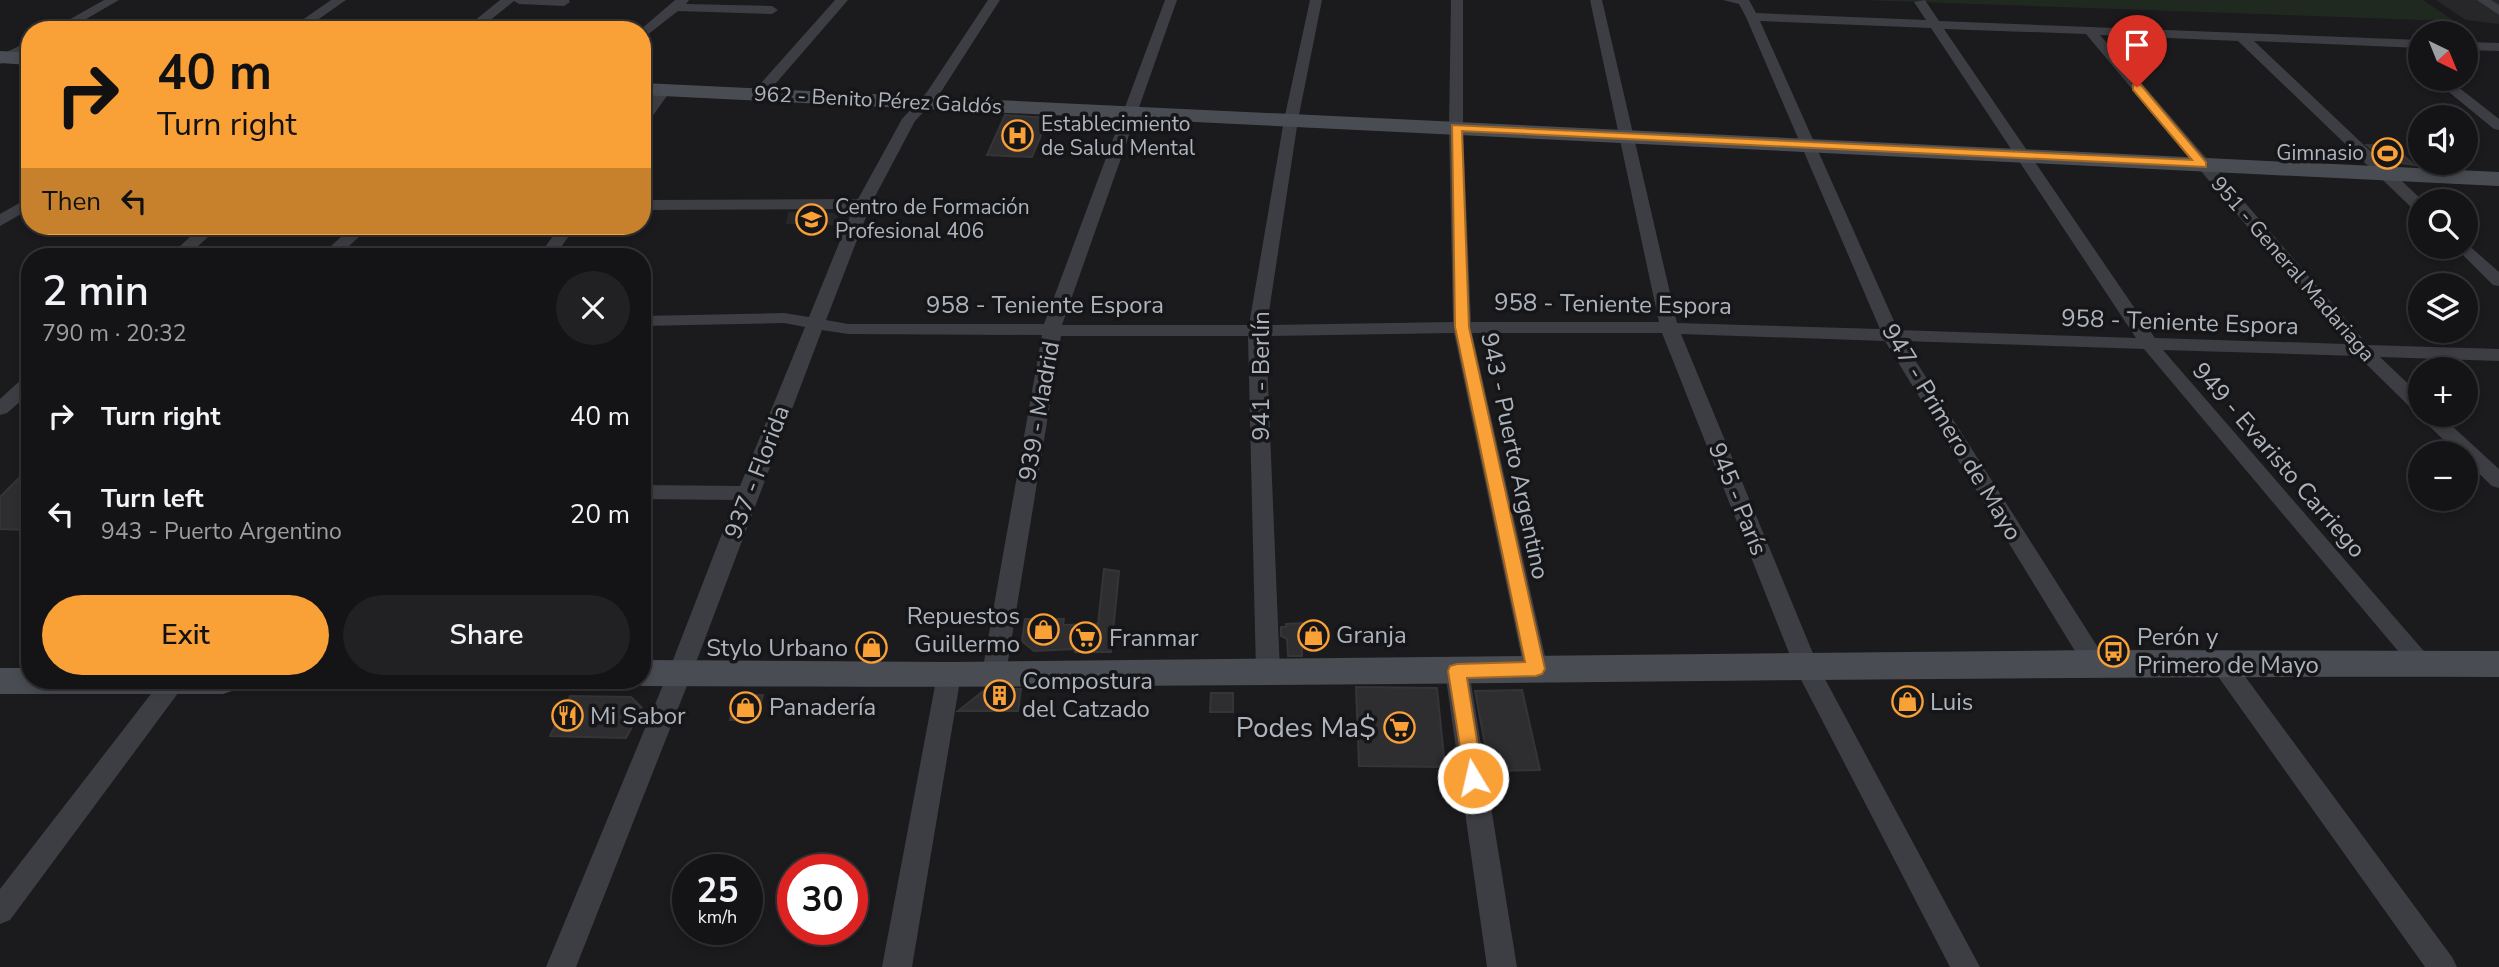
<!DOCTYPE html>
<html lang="en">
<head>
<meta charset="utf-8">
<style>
  :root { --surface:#141416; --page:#212123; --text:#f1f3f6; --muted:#9d9ea1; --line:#333335; --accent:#f9a037 }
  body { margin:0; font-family:"Nunito Sans",sans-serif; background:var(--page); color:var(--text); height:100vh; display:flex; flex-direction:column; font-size:26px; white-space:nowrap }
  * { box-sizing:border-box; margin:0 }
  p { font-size:23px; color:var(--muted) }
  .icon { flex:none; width:38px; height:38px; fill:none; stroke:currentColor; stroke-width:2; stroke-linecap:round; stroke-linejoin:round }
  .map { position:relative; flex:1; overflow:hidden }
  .panel { position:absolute; left:21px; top:248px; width:630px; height:441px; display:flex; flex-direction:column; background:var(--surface); border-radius:28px; box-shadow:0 4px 10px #0003,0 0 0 2px var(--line) }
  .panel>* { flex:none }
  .guide { position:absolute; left:21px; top:21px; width:630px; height:214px; border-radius:28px; box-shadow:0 4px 10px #0003,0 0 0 2px var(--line); background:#f9a037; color:#111; overflow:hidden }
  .needle { width:46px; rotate:137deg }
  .tools { position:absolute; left:2408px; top:21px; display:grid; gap:14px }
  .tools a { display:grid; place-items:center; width:70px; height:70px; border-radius:50%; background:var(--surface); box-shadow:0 4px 10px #0003,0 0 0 2px var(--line); font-size:35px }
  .speed { position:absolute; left:672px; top:854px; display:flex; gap:14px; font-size:35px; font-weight:700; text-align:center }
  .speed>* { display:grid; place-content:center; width:91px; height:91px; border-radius:50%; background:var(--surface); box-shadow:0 4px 10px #0003,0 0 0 2px var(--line); line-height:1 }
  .speed small { font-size:18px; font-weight:400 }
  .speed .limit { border:10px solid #d22; background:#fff; color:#111 }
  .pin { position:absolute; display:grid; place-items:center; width:60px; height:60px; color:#fff; margin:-72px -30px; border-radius:50% 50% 50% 0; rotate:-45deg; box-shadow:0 0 7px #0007 }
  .pin .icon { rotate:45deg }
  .me { position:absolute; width:77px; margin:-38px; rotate:351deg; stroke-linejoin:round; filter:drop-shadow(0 0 5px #0008) }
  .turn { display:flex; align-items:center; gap:24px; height:147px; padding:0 21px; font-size:32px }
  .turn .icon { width:91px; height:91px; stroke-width:2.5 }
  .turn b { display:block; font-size:49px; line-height:60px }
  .then { display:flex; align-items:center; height:66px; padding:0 21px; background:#0003; gap:14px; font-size:26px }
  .round { display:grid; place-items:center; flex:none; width:74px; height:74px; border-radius:37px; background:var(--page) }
  .overview { display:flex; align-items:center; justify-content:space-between; height:119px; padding:0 21px }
  h1 { font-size:42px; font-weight:600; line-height:52px }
  .primary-button { display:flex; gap:14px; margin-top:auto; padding:14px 21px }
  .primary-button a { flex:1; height:80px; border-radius:42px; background:var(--accent); color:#111; font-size:28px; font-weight:600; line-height:80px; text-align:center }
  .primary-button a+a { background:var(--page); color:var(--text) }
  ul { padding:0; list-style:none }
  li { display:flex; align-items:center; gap:21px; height:98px; padding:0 21px }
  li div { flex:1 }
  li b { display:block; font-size:26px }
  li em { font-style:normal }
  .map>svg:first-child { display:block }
  .built { fill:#27272a }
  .green { fill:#202920 }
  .building { fill:#2e2e31; stroke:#353539; stroke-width:2 }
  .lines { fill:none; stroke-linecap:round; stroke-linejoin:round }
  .street { fill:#3c3e43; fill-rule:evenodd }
  .secondary { fill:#494d53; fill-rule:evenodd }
  .route { fill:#f9a037; stroke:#a26824; stroke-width:2 }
  .labels { text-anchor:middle; stroke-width:7; stroke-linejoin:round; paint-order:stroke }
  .far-street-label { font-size:21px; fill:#adb4bd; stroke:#161618 }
  .far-poi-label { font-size:21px; fill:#adb4bd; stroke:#161618; text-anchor:start }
  .street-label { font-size:24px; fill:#adb4bd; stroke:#161618 }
  .poi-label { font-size:24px; fill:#adb4bd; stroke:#161618; text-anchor:start }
  .near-poi-label { font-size:28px; fill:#adb4bd; stroke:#161618; text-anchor:end }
</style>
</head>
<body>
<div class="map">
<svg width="2499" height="967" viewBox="0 0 2499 967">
  <rect width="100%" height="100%" fill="#1b1b1d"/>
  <!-- built -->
  <g class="built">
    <path d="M2436,0h63v24l-33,-4z"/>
    <path d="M788,212l51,1 -4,12 -49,-1z"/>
  </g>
  <!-- green -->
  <path class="green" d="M1862,0h561l31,21z"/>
  <!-- building -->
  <g class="building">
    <path d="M1005,115l43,3 -16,39 -45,-2z"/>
    <path d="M2367,145l26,1 21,19 -30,-5z"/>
    <path d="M30,467v63l-30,-1v-32z"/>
    <path d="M1104,569l15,2 -8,81h-36v-3l-41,2 -12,-10 3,-22h39l-1,6 35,-1z"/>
    <path d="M1302,623v4h22v16h-22v13h-14l-1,-17 -6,-3v-9h5v-3z"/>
    <path d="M1356,687l81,1 8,79 -86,-1z"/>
    <path d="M986,689h35l-3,22h-60z"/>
    <path d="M1522,690l18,80 -50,1 -15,-80z"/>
    <path d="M1211,693h22v19h-23z"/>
    <path d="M763,695l-7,24 -26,1 7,-24z"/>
    <path d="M570,696l61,1 11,11 -16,30 -76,-2z"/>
  </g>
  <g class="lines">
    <!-- street -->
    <g class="street">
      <path d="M104,0h15l-52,30h-16z"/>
      <path d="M331,0h15l-43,30h-15z"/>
      <path d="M500,0h69l1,2 -6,4 -45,-2 -5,-3 -36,29h-15z"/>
      <path d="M675,0h14l-3,4 86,2 6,4 -6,4 -94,-3 -36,28 -2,-9z"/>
      <path d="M835,0h13l-84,97h-10v-6z"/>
      <path d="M988,0h12l-63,98 -22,23 -44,83 -45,116 22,4h196l121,-324h12l-115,325h187l35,-205 26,-120h12l-24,120 -31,205 186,-3 -4,-194 2,-128h12v128l8,194h188l-69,-322h12l75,323 203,6 -134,-312 -7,-13 -16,-4h26l7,13 170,7 -12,-18 11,-2 14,21 481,19v8l-166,-7 169,160h-3v11l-6,-2 -176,-169 -138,-6 268,310 131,4v12l-119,-4 40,38v17l-7,-2 -55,-54 -195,-6 272,314 -3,6 -9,3 -9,-3 -270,-321 -241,-8 201,316 3,6 -3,6 -9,3 -9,-3 -201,-328 -204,-7 138,334 161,299h-30l-155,-299 -133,-335h-190l76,336 -3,6 -9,3 -9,-3 -3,-6 -70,-336 -188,3 14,336 -3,7 -9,2 -9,-2 -3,-7 -8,-336h-187l-55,337 -3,7 -9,2 -9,-2 -3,-7 60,-338 -194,-1 -26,-4 -130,343 -116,294h-30l122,-294 67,-173 -93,-1v-14l98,1 65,-159 -21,-4 -142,3v-10l142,-3 25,4 44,-108 -211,1v-10l216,-1 44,-80 25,-27zM1760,21l171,7 205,310 -238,-8zM1944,29l142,5 260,310 -191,-6z"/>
      <path d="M2477,0h14l8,5v10z"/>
      <path d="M30,41v9l-30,14v-9z"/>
      <path d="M2466,42l33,1v8l-33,-1z"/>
      <path d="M2433,79h15l51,40v11l-5,-1z"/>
      <path d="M664,86l7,4 -24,34 -5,1v-15l17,-23z"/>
      <path d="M30,197v12l-30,17v-12z"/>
      <path d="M202,226h18l-34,31h-18z"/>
      <path d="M353,226h18l-34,31h-18z"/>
      <path d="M560,226h16l-22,31h-16z"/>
      <path d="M2466,243l33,29v14l-6,-1 -38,-38h11z"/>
      <path d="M30,376v17l-23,20 -7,2v-16l23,-21z"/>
      <path d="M2420,413l20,2 59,54v19l-7,-2 -26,-25v-8h-9l-35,-34z"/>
      <path d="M2221,653l9,3 222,301 5,10h-32l-213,-299 -3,-6 3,-6z"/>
      <path d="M1457,662l9,2 3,7 48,296h-30l-42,-296 3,-7z"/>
      <path d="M949,666l9,2 3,7 -49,292h-30l55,-292 3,-7z"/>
      <path d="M161,681h26l-177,239 -10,4v-35z"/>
    </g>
    <!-- secondary -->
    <g class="secondary">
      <path d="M0,51l30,2v12l-30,-2z"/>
      <path d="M642,83l1857,89v14l-1857,-91z"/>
      <path d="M2095,650l404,1v26c-619,-2 -1238,13 -1857,9l-13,-5h13v-21l307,2z"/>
      <path d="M0,668h30v13h210l-5,9 -12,4h-223z"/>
    </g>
  </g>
  <!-- route -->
  <path class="route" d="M2133,85h8l65,77v5l-744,-36 7,196 76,342 -3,5 -6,2 -69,2 16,100 -3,6 -7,2 -7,-2 -18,-113 2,-5 7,-2 68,-2 -70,-335 -3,-202 740,35 -59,-70z"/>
  <!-- icons -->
  <defs>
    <symbol id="hospital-ring" viewBox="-11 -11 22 22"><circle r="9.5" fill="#161618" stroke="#f9a037" stroke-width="1.5"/><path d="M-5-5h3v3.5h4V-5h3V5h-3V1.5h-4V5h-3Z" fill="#f9a037"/></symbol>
    <symbol id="stadium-ring" viewBox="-11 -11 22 22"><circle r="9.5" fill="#161618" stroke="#f9a037" stroke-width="1.5"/><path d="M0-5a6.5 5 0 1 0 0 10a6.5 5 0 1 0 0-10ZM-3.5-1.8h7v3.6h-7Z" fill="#f9a037"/></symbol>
    <symbol id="university-ring" viewBox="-11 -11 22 22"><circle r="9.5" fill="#161618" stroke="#f9a037" stroke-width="1.5"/><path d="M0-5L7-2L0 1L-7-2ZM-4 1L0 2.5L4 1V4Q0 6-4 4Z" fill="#f9a037"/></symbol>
    <symbol id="shop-ring" viewBox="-11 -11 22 22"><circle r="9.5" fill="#161618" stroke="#f9a037" stroke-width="1.5"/><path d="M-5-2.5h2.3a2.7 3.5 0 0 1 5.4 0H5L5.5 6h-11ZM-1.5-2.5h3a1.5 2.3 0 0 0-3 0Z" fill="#f9a037"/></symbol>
    <symbol id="supermarket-ring" viewBox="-11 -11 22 22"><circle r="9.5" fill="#161618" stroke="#f9a037" stroke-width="1.5"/><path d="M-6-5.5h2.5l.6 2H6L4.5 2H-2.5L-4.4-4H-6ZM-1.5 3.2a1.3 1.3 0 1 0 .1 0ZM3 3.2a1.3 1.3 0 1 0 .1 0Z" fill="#f9a037"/></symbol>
    <symbol id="bus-ring" viewBox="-11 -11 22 22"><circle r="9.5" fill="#161618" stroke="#f9a037" stroke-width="1.5"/><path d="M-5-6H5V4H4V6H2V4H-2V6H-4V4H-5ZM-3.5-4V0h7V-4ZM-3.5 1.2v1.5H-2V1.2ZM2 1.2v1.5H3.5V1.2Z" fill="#f9a037"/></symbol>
    <symbol id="building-ring" viewBox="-11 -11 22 22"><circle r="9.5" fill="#161618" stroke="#f9a037" stroke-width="1.5"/><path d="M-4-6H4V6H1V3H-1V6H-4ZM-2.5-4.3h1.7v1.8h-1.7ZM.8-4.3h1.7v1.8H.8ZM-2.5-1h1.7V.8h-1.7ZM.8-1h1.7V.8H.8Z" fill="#f9a037"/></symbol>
    <symbol id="restaurant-ring" viewBox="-11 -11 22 22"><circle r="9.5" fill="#161618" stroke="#f9a037" stroke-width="1.5"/><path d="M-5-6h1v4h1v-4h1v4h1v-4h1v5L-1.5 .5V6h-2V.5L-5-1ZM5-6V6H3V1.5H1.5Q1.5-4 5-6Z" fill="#f9a037"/></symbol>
  </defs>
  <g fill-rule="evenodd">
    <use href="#hospital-ring" x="1000" y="118" width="35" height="35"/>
    <use href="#stadium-ring" x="2370" y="136" width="35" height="35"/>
    <use href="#university-ring" x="794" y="202" width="35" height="35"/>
    <use href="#shop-ring" x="1026" y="612" width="35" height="35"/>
    <use href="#shop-ring" x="1296" y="618" width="35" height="35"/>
    <use href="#supermarket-ring" x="1068" y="620" width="35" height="35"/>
    <use href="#shop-ring" x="854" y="630" width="35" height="35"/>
    <use href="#bus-ring" x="2096" y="634" width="35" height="35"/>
    <use href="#building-ring" x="982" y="678" width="35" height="35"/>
    <use href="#shop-ring" x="1890" y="684" width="35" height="35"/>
    <use href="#shop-ring" x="728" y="690" width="35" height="35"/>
    <use href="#restaurant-ring" x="550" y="698" width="35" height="35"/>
    <use href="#supermarket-ring" x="1382" y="710" width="35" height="35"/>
  </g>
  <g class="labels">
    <!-- far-street labels -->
    <g class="far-street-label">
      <text transform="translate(878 100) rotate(3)" y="7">962 - Benito Pérez Galdós</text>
      <text transform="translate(2293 269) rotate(49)" y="7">951 - General Madariaga</text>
    </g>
    <!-- far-poi labels -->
    <g class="far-poi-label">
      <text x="1041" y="131">Establecimiento<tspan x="1041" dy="24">de Salud Mental</tspan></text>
      <text x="2364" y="160" text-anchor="end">Gimnasio</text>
      <text x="835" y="214">Centro de Formación<tspan x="835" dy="24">Profesional 406</tspan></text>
    </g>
    <!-- street labels -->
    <g class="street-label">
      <text transform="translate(1613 304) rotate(1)" y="8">958 - Teniente Espora</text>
      <text x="1045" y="313">958 - Teniente Espora</text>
      <text transform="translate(2180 322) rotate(2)" y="8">958 - Teniente Espora</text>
      <text transform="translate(1261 376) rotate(-90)" y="8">941 - Berlín</text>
      <text transform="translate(1039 411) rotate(-80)" y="8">939 - Madrid</text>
      <text transform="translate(1952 432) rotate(59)" y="8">947 - Primero de Mayo</text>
      <text transform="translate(1515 456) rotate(78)" y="8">943 - Puerto Argentino</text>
      <text transform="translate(2279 460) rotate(49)" y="8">949 - Evaristo Carriego</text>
      <text transform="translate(757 472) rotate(-69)" y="8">937 - Florida</text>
      <text transform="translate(1738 499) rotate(68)" y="8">945 - París</text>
    </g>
    <!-- poi labels -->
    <g class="poi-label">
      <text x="1020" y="624" text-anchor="end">Repuestos<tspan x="1020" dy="28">Guillermo</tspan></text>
      <text x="1336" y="643">Granja</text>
      <text x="2137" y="645">Perón y<tspan x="2137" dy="28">Primero de Mayo</tspan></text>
      <text x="1109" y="646">Franmar</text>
      <text x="848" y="656" text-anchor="end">Stylo Urbano</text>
      <text x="1022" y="689">Compostura<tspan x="1022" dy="28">del Catzado</tspan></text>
      <text x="1930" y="710">Luis</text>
      <text x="769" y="715">Panadería</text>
      <text x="590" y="724">Mi Sabor</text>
    </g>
    <!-- near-poi labels -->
    <g class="near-poi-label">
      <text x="1376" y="737">Podes Ma$</text>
    </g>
  </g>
</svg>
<div class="tools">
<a><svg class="needle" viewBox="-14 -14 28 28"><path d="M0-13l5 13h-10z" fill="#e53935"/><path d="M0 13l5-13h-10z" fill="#9d9ea1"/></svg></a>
<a><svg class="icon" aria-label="sound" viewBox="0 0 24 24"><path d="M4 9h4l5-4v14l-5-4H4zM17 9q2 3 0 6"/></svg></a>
<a><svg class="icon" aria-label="search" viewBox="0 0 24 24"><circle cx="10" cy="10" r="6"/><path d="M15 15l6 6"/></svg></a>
<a><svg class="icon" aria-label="layers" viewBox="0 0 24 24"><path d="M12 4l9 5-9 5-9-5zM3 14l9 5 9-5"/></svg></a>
<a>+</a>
<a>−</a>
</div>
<div class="speed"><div>25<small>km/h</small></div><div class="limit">30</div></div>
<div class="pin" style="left:2137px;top:87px;background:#d93025"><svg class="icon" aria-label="arrive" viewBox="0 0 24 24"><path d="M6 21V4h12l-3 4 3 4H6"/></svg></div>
<svg class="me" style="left:1473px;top:778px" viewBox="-20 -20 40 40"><circle r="17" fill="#f9a037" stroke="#fff" stroke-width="3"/><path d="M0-11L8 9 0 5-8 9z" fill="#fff"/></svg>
<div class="guide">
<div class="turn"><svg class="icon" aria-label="right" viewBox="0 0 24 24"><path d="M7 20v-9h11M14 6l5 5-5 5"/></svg><div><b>40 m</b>Turn right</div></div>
<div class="then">Then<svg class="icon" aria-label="left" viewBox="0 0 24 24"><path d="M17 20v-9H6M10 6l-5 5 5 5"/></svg></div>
</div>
<section class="panel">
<div class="overview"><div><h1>2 min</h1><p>790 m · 20:32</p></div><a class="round"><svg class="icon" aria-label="close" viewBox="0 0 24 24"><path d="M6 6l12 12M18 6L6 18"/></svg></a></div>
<ul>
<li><svg class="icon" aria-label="right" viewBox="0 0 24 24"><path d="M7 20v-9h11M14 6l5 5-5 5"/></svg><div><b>Turn right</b></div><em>40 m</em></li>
<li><svg class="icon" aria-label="left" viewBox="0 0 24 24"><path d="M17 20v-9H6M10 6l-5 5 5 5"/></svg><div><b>Turn left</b><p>943 - Puerto Argentino</p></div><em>20 m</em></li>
</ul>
<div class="primary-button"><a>Exit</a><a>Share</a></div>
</section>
</div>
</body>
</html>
